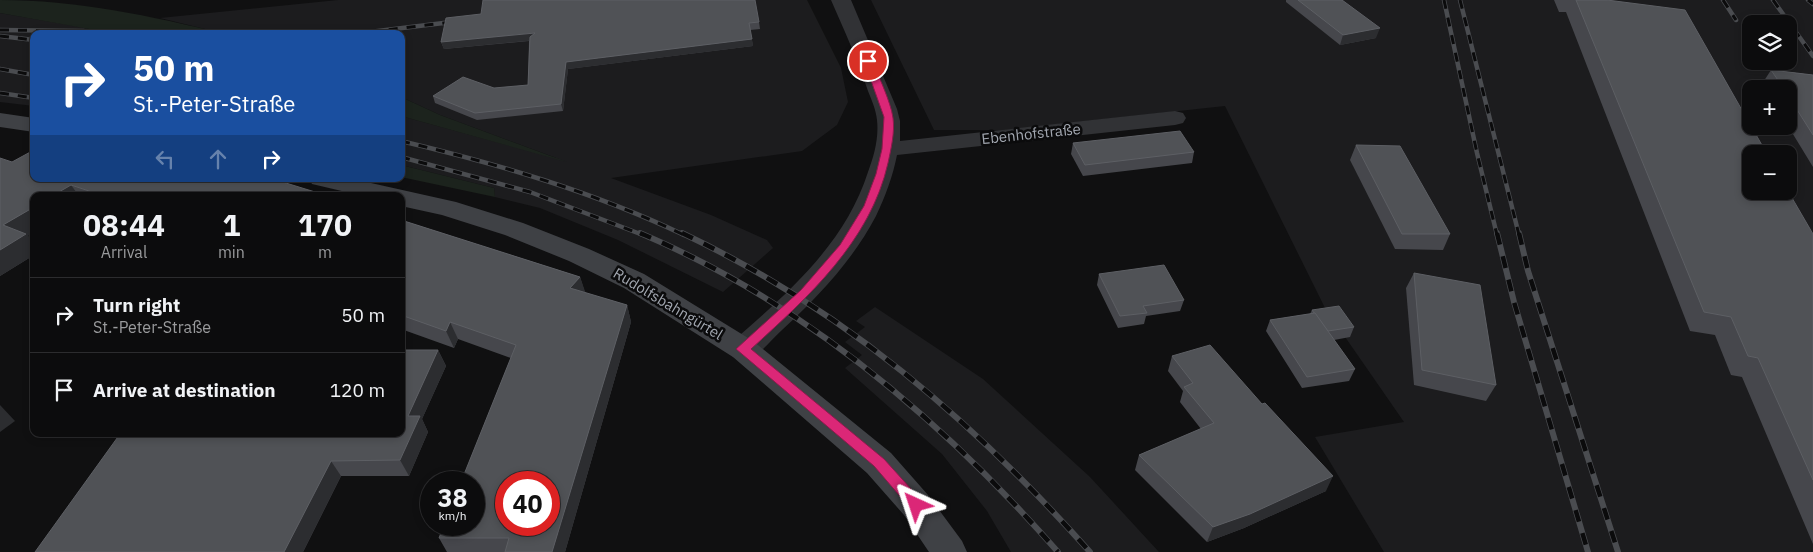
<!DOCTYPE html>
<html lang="en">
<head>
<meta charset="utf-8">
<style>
  :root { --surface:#0c0c0d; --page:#1a1a1b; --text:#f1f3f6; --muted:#9a9b9d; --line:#2c2c2e }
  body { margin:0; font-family:"IBM Plex Sans",sans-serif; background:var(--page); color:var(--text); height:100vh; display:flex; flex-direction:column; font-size:19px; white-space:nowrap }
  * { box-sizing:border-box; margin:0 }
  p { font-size:16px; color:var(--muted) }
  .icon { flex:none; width:28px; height:28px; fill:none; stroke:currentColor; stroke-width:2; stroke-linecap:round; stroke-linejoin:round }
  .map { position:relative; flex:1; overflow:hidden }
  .side { position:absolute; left:30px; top:192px; width:375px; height:245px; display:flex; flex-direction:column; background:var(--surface); border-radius:10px; box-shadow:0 2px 8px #0003,0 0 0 1px var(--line) }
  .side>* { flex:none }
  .top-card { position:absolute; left:30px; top:30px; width:375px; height:152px; border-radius:10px; box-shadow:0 2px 8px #0003,0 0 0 1px var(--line); background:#1a4fa0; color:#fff; overflow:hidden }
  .controls { position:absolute; left:1742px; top:15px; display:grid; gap:10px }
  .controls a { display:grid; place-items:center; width:55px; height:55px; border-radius:10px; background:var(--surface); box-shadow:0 2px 8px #0003,0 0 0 1px var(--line); font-size:25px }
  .speed { position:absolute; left:420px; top:471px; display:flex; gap:10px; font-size:25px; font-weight:700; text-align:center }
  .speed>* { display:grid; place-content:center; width:65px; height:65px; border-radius:50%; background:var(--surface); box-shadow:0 2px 8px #0003,0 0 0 1px var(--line); line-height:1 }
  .speed small { font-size:12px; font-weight:400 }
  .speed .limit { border:8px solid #d22; background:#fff; color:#111 }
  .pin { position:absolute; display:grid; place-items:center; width:42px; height:42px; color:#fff; margin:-21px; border:2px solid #fff; border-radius:50%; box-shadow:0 1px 5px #0007 }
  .me { position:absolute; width:55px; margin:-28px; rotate:318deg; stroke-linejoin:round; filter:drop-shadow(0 0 4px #0008) }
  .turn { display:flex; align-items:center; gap:18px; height:105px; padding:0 20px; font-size:22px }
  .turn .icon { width:65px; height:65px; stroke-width:2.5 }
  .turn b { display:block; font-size:35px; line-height:42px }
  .lanes { display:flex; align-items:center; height:48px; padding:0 20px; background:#0003; justify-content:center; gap:25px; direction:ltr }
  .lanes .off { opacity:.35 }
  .eta { display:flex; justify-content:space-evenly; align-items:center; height:85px; text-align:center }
  .eta b { font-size:30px; font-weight:700; line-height:35px }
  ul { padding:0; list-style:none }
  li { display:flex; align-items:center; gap:15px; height:75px; padding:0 20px; border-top:1px solid var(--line) }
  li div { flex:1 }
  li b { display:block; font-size:19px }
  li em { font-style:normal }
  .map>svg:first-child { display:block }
  .built { fill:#1c1c1e; fill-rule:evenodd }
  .green { fill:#1c231d }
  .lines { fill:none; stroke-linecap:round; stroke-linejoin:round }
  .street { fill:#313235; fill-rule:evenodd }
  .secondary { fill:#3f4145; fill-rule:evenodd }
  .rail-far1-casing { stroke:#4a4c50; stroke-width:4.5 }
  .rail-casing { stroke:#4a4c50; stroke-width:6 }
  .rail-far1 { stroke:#0b0b0c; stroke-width:3; stroke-dasharray:9; stroke-linecap:butt }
  .rail { stroke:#0b0b0c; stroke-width:4.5; stroke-dasharray:12; stroke-linecap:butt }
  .wall { fill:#46474c }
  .shaded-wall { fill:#2c2d30 }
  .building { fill:#505256; stroke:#5d5f64; fill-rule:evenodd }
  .route { fill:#db2777; stroke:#8e194d }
  .labels { text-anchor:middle; stroke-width:5; stroke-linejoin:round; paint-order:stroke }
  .street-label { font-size:15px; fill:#a2a7b0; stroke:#0b0b0c }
</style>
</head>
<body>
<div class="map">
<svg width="1813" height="552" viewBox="0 0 1813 552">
  <rect width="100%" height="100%" fill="#101011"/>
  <!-- built -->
  <g class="built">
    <path d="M338,0h469l34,68 7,34 -11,23 -35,26 -191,27 100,37 56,25 6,8 -50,44 -105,-52 -78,-32 -45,-11 -1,-9 -93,-23v-49l158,43 -119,-44 -39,-18v-63h-176l-65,-16z"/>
    <path d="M871,0h942v552h-429l-69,-115 89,-15 -79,-114 -100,-202 -222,24h-69zM1751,24h38v37h-38zM1751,89h38v37h-38zM1751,154h38v37h-38z"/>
    <path d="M0,13l93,16 24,5h-83v72l-34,-4z"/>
    <path d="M875,307l108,72 107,98 69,75h-148l-24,-41 -45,-57 -97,-86 17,-13 -17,-13 20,-15 -9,-6z"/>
  </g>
  <!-- green -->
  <g class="green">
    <path d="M0,0c75,0 152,16 225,34h-108l-117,-21z"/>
    <path d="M401,97l39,18 127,47 -166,-46z"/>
    <path d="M401,165l93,23 1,9 -94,-20z"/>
  </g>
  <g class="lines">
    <!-- street -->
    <path class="street" d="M831,0h20l46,109 3,12v20l275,-30 8,2 3,5 -3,5 -8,2 -278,30c-4,21 -12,42 -21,61 -23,44 -58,81 -94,114 -9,8 -18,20 -28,26 -7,5 -14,3 -21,1l-5,-8 5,-8c55,-48 112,-97 135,-169 6,-16 11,-34 9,-52 -1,-10 -5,-19 -9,-29 -10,-31 -24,-61 -37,-91z"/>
    <!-- secondary -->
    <g class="secondary">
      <path d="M0,113l34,5v14l-34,-5z"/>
      <path d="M309,179h44l103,23 67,21 66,26 55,25 109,67 138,112 37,42 34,46 5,11h-38l-25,-37 -37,-42 -134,-116 -109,-69 -55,-27 -64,-26 -63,-20 -41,-9v-10h-38l-51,-12z"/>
    </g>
    <defs>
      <g id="rail-far1">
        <path d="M1444,0l33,153 20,82"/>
        <path d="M1460,0l59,235"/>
        <path d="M1723,0l13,20"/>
        <path d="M1773,0l40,56"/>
        <path d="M1808,0l5,4"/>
        <path d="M0,30l84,1"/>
        <path d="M353,34l107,-13"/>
        <path d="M0,36l34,4"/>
        <path d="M0,69l34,6"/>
        <path d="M0,93l34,5"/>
        <path d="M401,141c97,23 193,51 283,94"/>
        <path d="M401,157l129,35 113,43"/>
      </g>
      <g id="rail">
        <path d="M640,233c163,69 302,187 418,319"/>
        <path d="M682,233c161,76 290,187 408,319"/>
        <path d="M1497,233l17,69 74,250"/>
        <path d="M1519,233l9,38 90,281"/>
      </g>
    </defs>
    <!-- rail-far1 casing -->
    <use href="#rail-far1" class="rail-far1-casing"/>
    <!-- rail casing -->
    <use href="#rail" class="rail-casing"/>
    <!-- rail-far1 -->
    <use href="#rail-far1" class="rail-far1"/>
    <!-- rail -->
    <use href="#rail" class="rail"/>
  </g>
  <!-- wall -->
  <g class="wall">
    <path d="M1286,0h56l34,38 -36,7 -54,-43z"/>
    <path d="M1554,0h53l206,234v310l-71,-167 -11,-2 -16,-40 -25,-4 -124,-319h-7z"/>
    <path d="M759,22l1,7 -10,1 3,16 -185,23 -5,42 -86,9 -42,-17 -2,-7 95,-11 1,-44 -85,8 -3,-7z"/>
    <path d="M1771,70l42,5v92l-25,-41h1v-37h-24l-3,-5z"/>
    <path d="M1073,143l121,9 -2,11 -109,13 -12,-22z"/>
    <path d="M1356,145l94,89 -7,16 -48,-1 -45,-89z"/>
    <path d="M0,158l34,21 294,17h-294l-6,40 6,7v12l-34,21z"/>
    <path d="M401,220l179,57 5,16 42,12 4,17 -66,230h-118l-8,-14 72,-180 -53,-19 -4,9 -53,-19z"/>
    <path d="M1414,273l82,112 -10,16 -72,-16 -8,-97z"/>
    <path d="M1099,274l85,26 -4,11 -34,5 -2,8 -26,4 -21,-43z"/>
    <path d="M1312,310l42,17 -4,10 -16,3 21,29 -6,12 -47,7 -36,-57 4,-11 40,-6z"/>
    <path d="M438,350l8,16 -24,53 6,13 -19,44h-68l-38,76h-268z"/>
    <path d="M1172,356l154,135 -82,37 -37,14 -72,-72 4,-15 62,-26 -21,-27 3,-11 -15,-20z"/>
  </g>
  <!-- shaded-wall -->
  <g class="shaded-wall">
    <path d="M1380,28l-4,10 -36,7 3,-10z"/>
    <path d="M535,33l2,7 -93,9 -3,-7z"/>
    <path d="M752,39l1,7 -185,23 -5,42 -2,-7 5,-42z"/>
    <path d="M71,185l8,11h-27z"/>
    <path d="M34,207v25l-6,4 6,7v12l-34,21v-26l3,-25z"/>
    <path d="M580,277l6,17 -16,-6z"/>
    <path d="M627,305l4,17 -66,230h-13z"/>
    <path d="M450,322l8,17 -4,9 -8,-17z"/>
    <path d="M438,350l8,16 -24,53 6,13 -19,44 -9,-16 8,-44z"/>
    <path d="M0,405l15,16 -15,11z"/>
    <path d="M331,461l10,15 -38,76h-19z"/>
    <path d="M1333,476l-7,15 -82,37 -37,14 6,-15z"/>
  </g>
  <!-- building -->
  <g class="building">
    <path d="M483,0h272l4,22 -10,1 3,16 -186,23 -5,42 -86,9 -42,-17 30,-19 31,11 34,-3 2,-48 5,-4 -94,9 5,-24 35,-4z"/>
    <path d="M1298,0h44l38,28 -37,7z"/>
    <path d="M1576,0h31l78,10 82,144h-16v37h37l25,43v246l-55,-122 -10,-2 -17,-39 -27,-5z"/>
    <path d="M1771,70l42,5v60l-24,-38v-8h-5z"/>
    <path d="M1180,131l14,21 -109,13 -12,-22z"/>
    <path d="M1356,145l44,1 50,88h-48z"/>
    <path d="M34,150v29h239l55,17h-224l-33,-11 -19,11h-18v11l-31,18 23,9 -26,16v-92l12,4z"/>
    <path d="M401,220l179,57 -10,11 57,17 -75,247h-47l4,-14h-70l5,-13h30v-43h-13l55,-137 -66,-23 -4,9 -45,-16zM506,482h43v43h-43z"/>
    <path d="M1164,265l20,35 -41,6 4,7 -27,3 -21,-42z"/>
    <path d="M1414,273l66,12 16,100 -74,-15z"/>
    <path d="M1339,306l15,21 -26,4 -13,-18h-1l-2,-3z"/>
    <path d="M1315,313l40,56 -48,8 -37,-57z"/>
    <path d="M1210,345l52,59 3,-1 68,73 -83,38 -37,13 -74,-72 75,-32 -30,-36 9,-4 -21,-27z"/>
    <path d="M401,350h37l-30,66h12l-20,44 -69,1 -47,91h-249l85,-118h281z"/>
  </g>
  <!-- route -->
  <path class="route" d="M868,58l5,3c5,15 18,41 20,57 2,14 -2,31 -5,45 -18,79 -80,134 -137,186l133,110 37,41 2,5 -2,4 -5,2 -5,-2 -37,-43 -138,-117 65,-59 39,-45 24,-39 12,-32 6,-25 2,-32 -20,-56z"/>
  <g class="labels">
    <!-- street labels -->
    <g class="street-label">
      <text transform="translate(1031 134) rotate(-6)" y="5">Ebenhofstraße</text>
      <text transform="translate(668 304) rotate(31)" y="5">Rudolfsbahngürtel</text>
    </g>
  </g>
</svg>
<div class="controls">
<a><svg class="icon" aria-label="layers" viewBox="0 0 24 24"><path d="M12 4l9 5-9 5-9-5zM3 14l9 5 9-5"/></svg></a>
<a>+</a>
<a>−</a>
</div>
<div class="speed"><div>38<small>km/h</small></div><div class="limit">40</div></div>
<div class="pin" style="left:868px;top:61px;background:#d93025"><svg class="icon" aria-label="arrive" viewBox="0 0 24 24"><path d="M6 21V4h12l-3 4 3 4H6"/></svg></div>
<svg class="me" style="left:916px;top:505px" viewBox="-20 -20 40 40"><path d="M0-17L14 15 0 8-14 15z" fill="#db2777" stroke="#fff" stroke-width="4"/></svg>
<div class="top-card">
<div class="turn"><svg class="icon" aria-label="right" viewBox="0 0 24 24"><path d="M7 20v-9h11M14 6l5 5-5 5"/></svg><div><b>50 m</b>St.-Peter-Straße</div></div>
<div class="lanes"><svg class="icon off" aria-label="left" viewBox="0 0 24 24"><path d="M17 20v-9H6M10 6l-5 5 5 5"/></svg><svg class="icon off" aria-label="ahead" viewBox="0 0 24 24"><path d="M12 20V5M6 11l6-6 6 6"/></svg><svg class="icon" aria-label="right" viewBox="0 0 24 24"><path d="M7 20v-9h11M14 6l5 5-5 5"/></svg></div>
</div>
<section class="side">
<div class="eta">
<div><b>08:44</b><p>Arrival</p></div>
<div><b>1</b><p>min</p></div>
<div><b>170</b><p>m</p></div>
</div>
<ul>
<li><svg class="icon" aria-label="right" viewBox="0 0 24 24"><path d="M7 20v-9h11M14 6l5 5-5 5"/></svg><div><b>Turn right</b><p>St.-Peter-Straße</p></div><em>50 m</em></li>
<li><svg class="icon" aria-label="arrive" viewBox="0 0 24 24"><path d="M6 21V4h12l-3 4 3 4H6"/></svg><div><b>Arrive at destination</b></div><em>120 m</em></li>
</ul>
</section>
</div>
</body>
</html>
